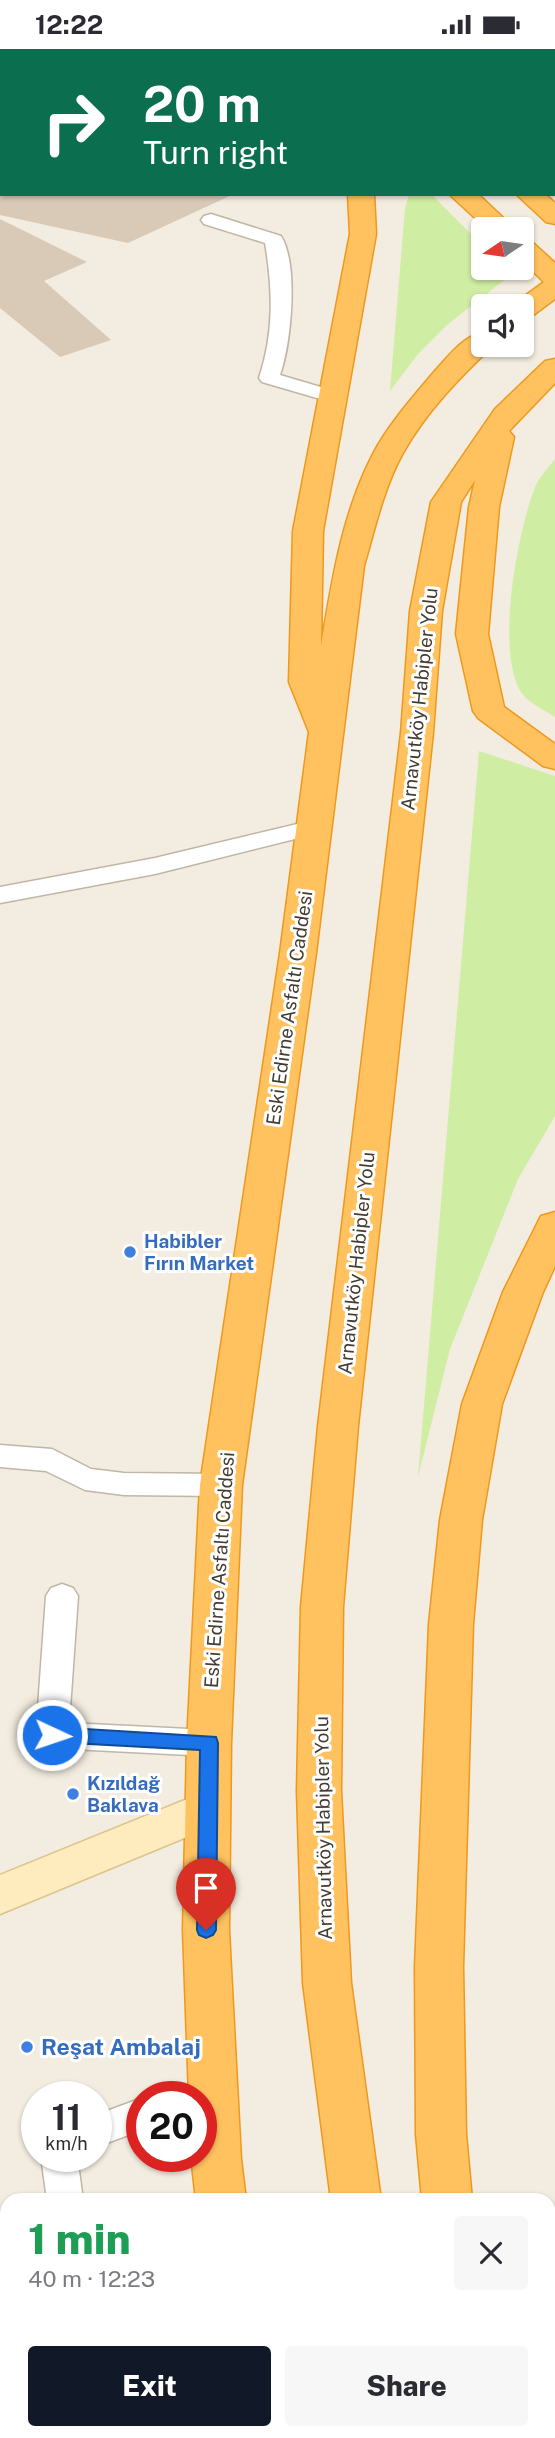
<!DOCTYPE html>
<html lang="en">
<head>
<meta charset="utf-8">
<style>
  :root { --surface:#fff; --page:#f7f7f7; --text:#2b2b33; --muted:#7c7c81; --accent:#111827 }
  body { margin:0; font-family:"Public Sans",sans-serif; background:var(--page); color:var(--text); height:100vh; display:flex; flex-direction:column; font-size:26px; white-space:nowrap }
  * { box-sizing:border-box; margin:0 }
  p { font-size:23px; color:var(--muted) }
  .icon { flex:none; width:38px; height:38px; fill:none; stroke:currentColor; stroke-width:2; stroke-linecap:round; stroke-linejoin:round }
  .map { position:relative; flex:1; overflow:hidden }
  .details { position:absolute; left:0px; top:2144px; width:556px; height:247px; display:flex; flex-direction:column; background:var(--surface); border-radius:21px 21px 0 0; box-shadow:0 2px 5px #0004 }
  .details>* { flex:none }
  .guide { position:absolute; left:0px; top:0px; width:556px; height:147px; box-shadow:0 2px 5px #0004; background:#0b6e4f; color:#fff; overflow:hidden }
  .needle { width:46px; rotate:257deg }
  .fabs { position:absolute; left:471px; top:168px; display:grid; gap:14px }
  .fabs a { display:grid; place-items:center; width:63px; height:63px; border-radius:7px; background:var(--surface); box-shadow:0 2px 5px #0004; font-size:35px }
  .speed { position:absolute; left:21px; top:2032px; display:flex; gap:14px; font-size:35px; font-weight:700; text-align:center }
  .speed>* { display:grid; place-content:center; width:91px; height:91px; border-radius:50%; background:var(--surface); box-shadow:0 2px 5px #0004; line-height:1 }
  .speed small { font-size:18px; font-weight:400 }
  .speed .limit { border:10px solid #d22; background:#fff; color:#111 }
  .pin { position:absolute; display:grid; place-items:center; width:60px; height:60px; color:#fff; margin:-72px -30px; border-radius:50% 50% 50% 0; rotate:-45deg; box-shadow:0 0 7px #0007 }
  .pin .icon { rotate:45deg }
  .me { position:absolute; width:77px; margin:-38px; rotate:93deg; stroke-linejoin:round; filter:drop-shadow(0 0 5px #0008) }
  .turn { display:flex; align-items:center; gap:24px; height:147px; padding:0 28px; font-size:32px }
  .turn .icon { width:91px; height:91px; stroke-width:2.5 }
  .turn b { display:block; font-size:49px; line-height:60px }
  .round { display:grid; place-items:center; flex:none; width:74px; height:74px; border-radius:7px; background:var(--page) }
  .head { display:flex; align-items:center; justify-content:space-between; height:119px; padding:0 28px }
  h1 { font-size:42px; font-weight:800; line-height:52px; color:#1e9e55 }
  .cta { display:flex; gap:14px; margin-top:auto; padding:14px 28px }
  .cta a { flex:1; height:80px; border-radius:7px; background:var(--accent); color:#fff; font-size:28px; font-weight:800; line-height:80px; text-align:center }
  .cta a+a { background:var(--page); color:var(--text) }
  .status { display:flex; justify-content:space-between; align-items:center; height:49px; padding:0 35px; background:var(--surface); direction:ltr }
  .status svg { height:19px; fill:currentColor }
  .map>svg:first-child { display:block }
  .green { fill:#cfeda3 }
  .building { fill:#d8cab7 }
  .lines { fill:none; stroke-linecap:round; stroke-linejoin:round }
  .lane-casing { stroke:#c1b6a5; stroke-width:3 }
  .street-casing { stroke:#c1b6a5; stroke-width:3 }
  .secondary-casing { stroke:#dbc38c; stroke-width:3 }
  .primary-casing { stroke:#f1b950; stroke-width:3 }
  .highway-casing { stroke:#ef981e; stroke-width:3 }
  .lane { fill:#fff; fill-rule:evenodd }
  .street { fill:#fff; fill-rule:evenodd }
  .secondary { fill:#ffecbe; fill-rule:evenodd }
  .primary { fill:#ffd98d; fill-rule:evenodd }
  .highway { fill:#ffc25f; fill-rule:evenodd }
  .route { fill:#1a73e8; stroke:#114b97; stroke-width:2 }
  .shop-dot { fill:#3f7fe0; stroke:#fff; stroke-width:2.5 }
  .labels { text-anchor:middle; stroke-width:6; stroke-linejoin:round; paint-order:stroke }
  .street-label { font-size:19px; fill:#443c31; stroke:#fff }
  .shop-label { font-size:19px; font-weight:bold; fill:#366cbe; stroke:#fff; text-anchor:start }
  .near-shop-label { font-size:23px; font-weight:bold; fill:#366cbe; stroke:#fff; text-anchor:start }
</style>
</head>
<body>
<div class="status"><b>12:22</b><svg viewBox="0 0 49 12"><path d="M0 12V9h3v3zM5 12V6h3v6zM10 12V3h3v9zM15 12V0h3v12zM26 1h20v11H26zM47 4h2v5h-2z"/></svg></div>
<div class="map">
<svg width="555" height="2389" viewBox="0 0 555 2389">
  <rect width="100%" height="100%" fill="#f3ece0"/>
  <!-- green -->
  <g class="green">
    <path d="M409,145h22l52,52v22h23l6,6 -65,51 -29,29 -28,37 15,-182z"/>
    <path d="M555,410v258c-9,-6 -24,-13 -31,-21 -31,-38 -6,-168 12,-211 4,-9 13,-18 19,-26z"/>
    <path d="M479,702l76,25v340l-37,63 -68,170 -32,128z"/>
  </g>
  <!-- building -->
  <g class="building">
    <path d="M0,145h234l-106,49 -128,-28z"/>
    <path d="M0,170l87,43 -43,19 67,59 -51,17 -60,-49z"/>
  </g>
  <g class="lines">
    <defs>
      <g id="lane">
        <path d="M211,165l70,22c18,29 10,107 -1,139l61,18 3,4 -3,4 -7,2 -72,-21 -3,-4c15,-45 14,-88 6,-135l-61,-19 -3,-4 3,-4z"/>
        <path d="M314,771l9,2 3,5 -3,5 -168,42 -155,29v-16l155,-29z"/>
        <path d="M0,1396l52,4 39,20 33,4 97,1 11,3 4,8 -4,8 -11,3 -97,-1 -39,-5 -39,-19 -46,-4z"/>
        <path d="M62,1535l11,4 5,8 -9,127 140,7 11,4 5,9 -5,9 -11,4 -157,-8 -11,-4 -5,-9 10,-139 5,-8z"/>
        <path d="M142,2049v32l-46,17v-32z"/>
        <path d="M41,2107h36l6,44h-36z"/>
        <path d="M7,2367v17h23l-2,5h-28v-19z"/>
      </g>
      <g id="street">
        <path d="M202,0h28l-29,2z"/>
        <path d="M2,80v16l-2,1v-16z"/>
      </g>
      <g id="secondary">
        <path d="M375,0h26l-27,2z"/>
        <path d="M207,1742l16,5 7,13 -7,13 -223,92v-39z"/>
      </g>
      <path id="primary" d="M321,0h26l1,2h-26z"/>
      <g id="highway">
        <path d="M348,145h26l2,40 -53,297 -2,115c11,-66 21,-132 52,-192 15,-29 40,-57 61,-82 14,-15 28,-35 49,-40v13h11c-34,32 -68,67 -91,108 -19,34 -28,75 -39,113l-48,387 -74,532 -11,258 -2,187 12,229 5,41h-50l-5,-44h10v-59h-12l-6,-167 4,-187 13,-258 80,-532 29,-221 -20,-50 4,-151 57,-297z"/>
        <path d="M449,145h29l37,35h-28z"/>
        <path d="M516,145h29l10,9v21l-9,-2z"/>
        <path d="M522,190l9,2 24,22v36l-23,17 -10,2v-12h-11l33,-24 -22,-21z"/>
        <path d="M555,310v24l-46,48 5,6 -15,70 -11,127 16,73 51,37v25l-12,-3 -65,-48 -5,-7 -17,-77 13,-127 6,-27 -14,22 -19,109 -9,122 -75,693 -15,181 -2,184 10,192 30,217h-50l-28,-217 -6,-192 4,-184 17,-181 83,-693 9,-122 21,-109 64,-93 50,-48z"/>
        <path d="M555,1163v54l-12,26 -41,112 -20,116 -9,104 -10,343 3,167 6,66h-50l-6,-66 -1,-167 14,-343 11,-104 22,-116 41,-112 38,-76z"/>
        <path d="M226,2384h52l1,5h-52z"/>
        <path d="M379,2384h52l2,5h-52z"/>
        <path d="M447,2384h52l1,5h-52z"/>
      </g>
    </defs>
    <!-- lane casing -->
    <use href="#lane" class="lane-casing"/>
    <!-- street casing -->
    <use href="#street" class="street-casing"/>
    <!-- secondary casing -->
    <use href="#secondary" class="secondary-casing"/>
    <!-- primary casing -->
    <use href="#primary" class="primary-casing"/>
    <!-- highway casing -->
    <use href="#highway" class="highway-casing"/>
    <!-- lane -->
    <use href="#lane" class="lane"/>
    <!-- street -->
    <use href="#street" class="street"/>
    <!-- secondary -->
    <use href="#secondary" class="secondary"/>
    <!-- primary -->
    <use href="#primary" class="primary"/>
    <!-- highway -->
    <use href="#highway" class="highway"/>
  </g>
  <!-- route -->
  <path class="route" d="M52,1678l164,10 2,6 -2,187 -3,5 -7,3 -7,-3 -2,-5 3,-180 -148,-8 -6,-2 -3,-5 3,-5z"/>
  <!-- markers -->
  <g class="shop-dot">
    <circle cx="130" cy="1203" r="7"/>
    <circle cx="73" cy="1745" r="7"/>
    <circle cx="27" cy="1998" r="7"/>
  </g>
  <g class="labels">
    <!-- street labels -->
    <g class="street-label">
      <text transform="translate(419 650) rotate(-84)" y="7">Arnavutköy Habipler Yolu</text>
      <text transform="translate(289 959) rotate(-82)" y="7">Eski Edirne Asfaltı Caddesi</text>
      <text transform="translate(356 1214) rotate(-84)" y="7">Arnavutköy Habipler Yolu</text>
      <text transform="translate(219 1521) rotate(-86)" y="7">Eski Edirne Asfaltı Caddesi</text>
      <text transform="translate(323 1779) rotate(-91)" y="7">Arnavutköy Habipler Yolu</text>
    </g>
    <!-- shop labels -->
    <g class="shop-label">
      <text x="144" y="1199">Habibler<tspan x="144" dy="22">Fırın Market</tspan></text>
      <text x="87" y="1741">Kızıldağ<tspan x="87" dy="22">Baklava</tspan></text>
    </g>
    <!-- near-shop labels -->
    <g class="near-shop-label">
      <text x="41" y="2006">Reşat Ambalaj</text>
    </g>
  </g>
</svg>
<div class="fabs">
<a><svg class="needle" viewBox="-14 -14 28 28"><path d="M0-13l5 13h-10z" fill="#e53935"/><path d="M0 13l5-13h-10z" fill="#7c7c81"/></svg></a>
<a><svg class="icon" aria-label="sound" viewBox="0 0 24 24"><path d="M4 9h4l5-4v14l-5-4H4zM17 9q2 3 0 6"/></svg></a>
</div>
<div class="speed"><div>11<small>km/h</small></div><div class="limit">20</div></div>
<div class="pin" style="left:206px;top:1881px;background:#d93025"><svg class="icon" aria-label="arrive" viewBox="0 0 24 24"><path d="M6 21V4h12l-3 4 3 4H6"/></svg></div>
<svg class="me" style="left:52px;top:1686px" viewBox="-20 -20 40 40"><circle r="17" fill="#1a73e8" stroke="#fff" stroke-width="3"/><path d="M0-11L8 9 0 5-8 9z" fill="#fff"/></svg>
<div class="guide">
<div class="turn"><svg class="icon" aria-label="right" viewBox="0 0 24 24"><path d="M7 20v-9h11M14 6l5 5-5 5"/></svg><div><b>20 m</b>Turn right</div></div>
</div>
<section class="details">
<div class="head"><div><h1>1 min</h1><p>40 m · 12:23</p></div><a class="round"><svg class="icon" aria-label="close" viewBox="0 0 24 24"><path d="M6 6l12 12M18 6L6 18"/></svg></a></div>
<div class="cta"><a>Exit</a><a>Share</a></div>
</section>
</div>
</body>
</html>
